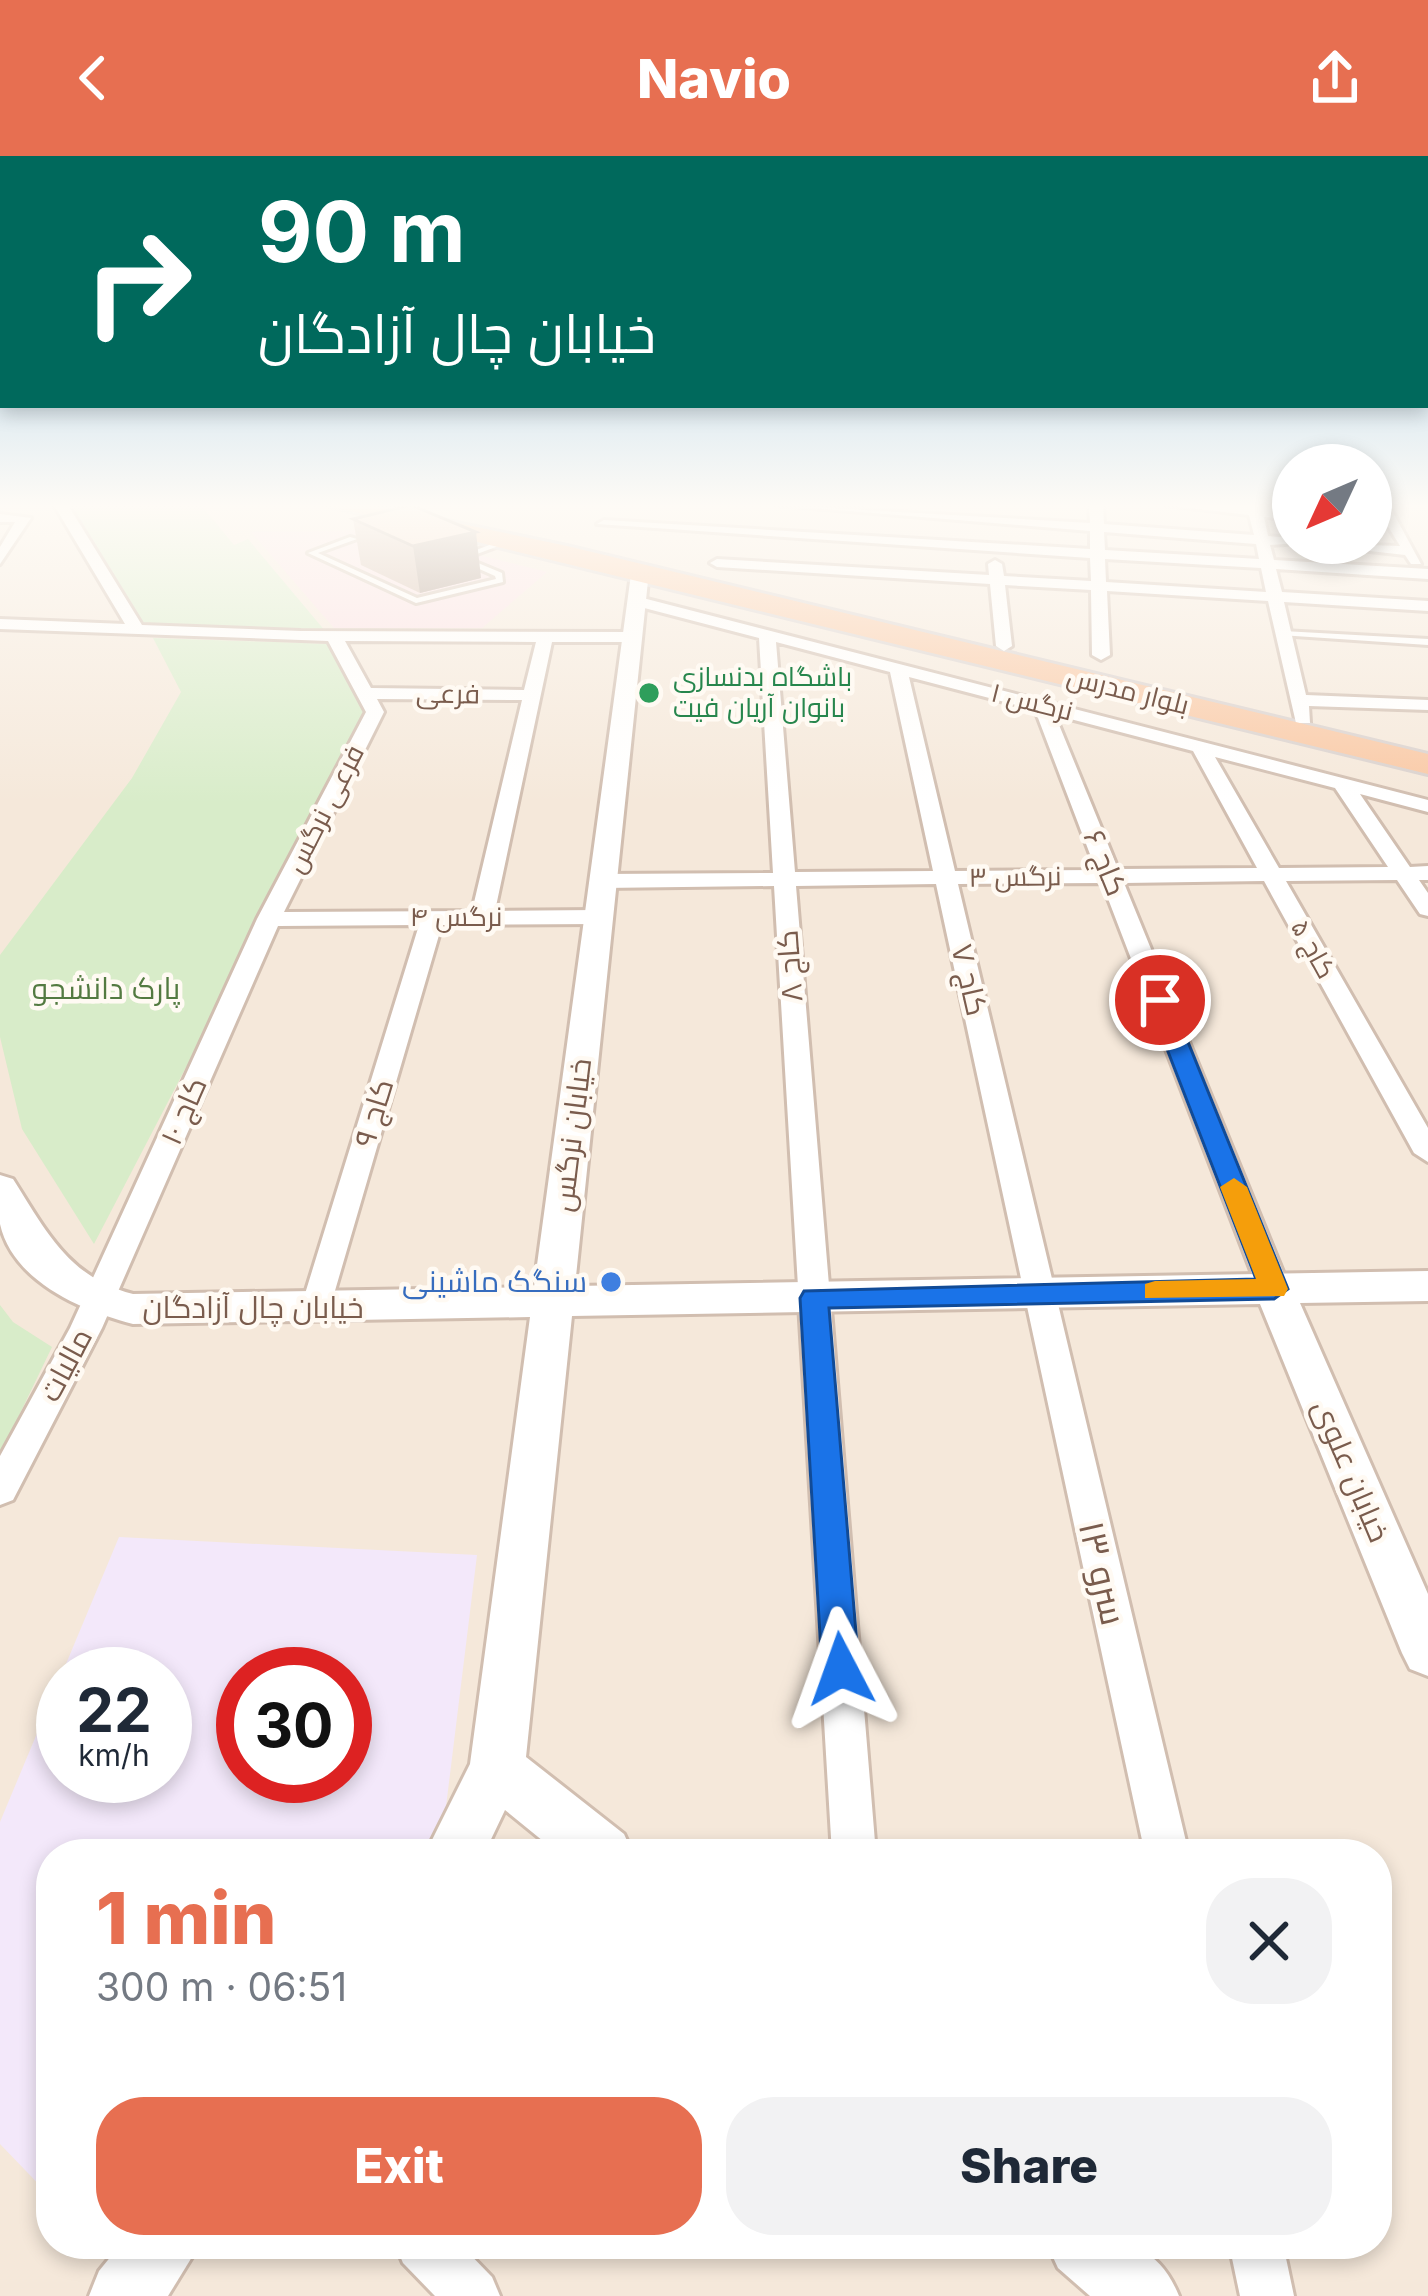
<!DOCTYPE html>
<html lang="en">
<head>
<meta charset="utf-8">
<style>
  :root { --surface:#fff; --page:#f2f2f3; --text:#1f2937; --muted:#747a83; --accent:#e76f51 }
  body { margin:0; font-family:Inter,Cairo,sans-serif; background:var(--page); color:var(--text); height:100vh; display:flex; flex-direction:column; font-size:45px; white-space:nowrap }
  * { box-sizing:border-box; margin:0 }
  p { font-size:39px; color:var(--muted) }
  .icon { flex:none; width:66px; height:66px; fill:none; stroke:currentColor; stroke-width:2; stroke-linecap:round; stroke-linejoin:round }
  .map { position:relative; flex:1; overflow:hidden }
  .details { position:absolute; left:36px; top:1683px; width:1356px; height:420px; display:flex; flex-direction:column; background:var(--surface); border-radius:48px; box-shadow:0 6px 18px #0003 }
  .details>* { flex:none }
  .hud { position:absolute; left:0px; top:0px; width:1428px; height:252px; box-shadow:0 6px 18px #0003; background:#00695c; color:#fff; overflow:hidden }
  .needle { width:78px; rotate:226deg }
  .controls { position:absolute; left:1272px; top:288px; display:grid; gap:24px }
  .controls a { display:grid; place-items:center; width:120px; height:120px; border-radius:50%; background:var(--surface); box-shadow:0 6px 18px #0003; font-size:60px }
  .speed { position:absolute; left:36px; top:1491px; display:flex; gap:24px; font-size:60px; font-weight:700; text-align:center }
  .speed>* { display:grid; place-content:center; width:156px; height:156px; border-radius:50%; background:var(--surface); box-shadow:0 6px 18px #0003; line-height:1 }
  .speed small { font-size:30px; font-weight:400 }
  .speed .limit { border:18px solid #d22; background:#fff; color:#111 }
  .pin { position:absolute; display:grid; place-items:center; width:102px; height:102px; color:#fff; margin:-51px; border:6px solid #fff; border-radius:50%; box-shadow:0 3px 12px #0007 }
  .me { position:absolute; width:132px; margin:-66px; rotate:356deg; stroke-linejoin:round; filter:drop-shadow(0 0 9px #0008) }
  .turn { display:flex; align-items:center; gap:42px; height:252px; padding:0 60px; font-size:54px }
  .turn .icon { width:156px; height:156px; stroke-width:2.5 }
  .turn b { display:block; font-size:84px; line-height:102px }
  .round { display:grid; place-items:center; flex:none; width:126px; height:126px; border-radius:48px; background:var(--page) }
  .summary { display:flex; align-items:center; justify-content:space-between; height:204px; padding:0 60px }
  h1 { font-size:72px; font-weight:800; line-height:90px; color:var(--accent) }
  .cta { display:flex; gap:24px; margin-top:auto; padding:24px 60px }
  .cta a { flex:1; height:138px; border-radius:48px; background:var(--accent); color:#fff; font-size:48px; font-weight:800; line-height:138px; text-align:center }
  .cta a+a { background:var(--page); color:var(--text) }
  header { display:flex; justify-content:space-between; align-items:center; height:156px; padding:0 60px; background:var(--accent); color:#fff; font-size:54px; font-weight:800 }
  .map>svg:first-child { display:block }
  .residential { fill:#f5e8da; fill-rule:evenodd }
  .education { fill:#f3e8fa; fill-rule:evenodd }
  .medical { fill:#fbdfe3 }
  .green { fill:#d8ecc9 }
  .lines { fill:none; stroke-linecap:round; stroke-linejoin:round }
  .service-casing { stroke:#d1beb0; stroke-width:6 }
  .minor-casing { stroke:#d1beb0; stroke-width:6 }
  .tertiary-casing { stroke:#d1beb0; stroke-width:6 }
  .trunk-casing { stroke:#dad1cd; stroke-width:6 }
  .service { fill:#fff; fill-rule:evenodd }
  .minor { fill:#fff; fill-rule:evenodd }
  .tertiary { fill:#fff; fill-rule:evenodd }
  .trunk { fill:#f9c8a4; fill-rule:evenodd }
  .wall { fill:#d1b7a8 }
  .shaded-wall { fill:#aa9588 }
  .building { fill:#f3d5c3; stroke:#aa9588; stroke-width:3 }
  .route { fill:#1a73e8; stroke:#114b97; stroke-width:3 }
  .slow { fill:#f59e0b }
  .leisure-dot { fill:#2e9e5b; stroke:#fffaf3; stroke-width:4.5 }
  .shop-dot { fill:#3f7fe0; stroke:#fffaf3; stroke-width:4.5 }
  .labels { text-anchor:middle; stroke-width:9; stroke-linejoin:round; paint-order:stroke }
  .far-leisure-label { font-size:27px; fill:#27864d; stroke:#fffaf3; text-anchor:start }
  .far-street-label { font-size:27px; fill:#7a5c4d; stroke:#fffaf3 }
  .street-label { font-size:30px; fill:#7a5c4d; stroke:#fffaf3 }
  .park-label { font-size:30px; fill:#537a41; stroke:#fffaf3 }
  .shop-label { font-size:30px; fill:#366cbe; stroke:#fffaf3; text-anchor:end }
  .near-street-label { font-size:36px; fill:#7a5c4d; stroke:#fffaf3 }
</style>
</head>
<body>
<header><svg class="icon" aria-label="back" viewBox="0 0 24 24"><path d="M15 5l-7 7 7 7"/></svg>Navio<svg class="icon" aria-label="share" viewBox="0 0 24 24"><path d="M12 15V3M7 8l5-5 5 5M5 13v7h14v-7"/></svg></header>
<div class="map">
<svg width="1428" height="2140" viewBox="0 0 1428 2140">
  <rect width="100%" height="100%" fill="#fdf6ec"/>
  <!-- residential -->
  <path class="residential" d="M0,349h1293v38h78v-38h57v1791h-1428zM63,1518h102v102h-102zM243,1518h102v102h-102zM51,1698h1326v390h-1326z"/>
  <!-- education -->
  <path class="education" d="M119,1381l358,18 -34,276 -21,23h-371v343l-51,-53v-322zM63,1518h102v102h-102zM243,1518h102v102h-102z"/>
  <!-- medical -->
  <path class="medical" d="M379,374l168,42 -65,56h-148l-83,-96z"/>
  <!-- green -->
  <g class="green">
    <path d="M71,349h130l33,40 14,-6 78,93 -180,-5z"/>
    <path d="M153,482l180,6 38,68 -277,532 -72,-115 -22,-92v-82l132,-177 49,-86z"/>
    <path d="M0,1149l13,17 39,25 -52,108z"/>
  </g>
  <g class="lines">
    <defs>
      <g id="service">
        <path d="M350,381l7,2 -39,14 99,45 79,-19 -1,-3 -40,-18 53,-20 7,2 -49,18 36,15 1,9 -87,21 -108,-50z"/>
        <path d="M1283,475l145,8v6l-148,-10v-4z"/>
      </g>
      <g id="minor">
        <path d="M54,349h14l74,120 159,6 330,1 8,5 -8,5h-79l-57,269 103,-1 11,7 -11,7 -156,1 -115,393h-22l-5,-8 119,-385 -141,1 -176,402 -89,172 -13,5v-49l70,-128 187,-409 109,-207 -38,-71 -328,-12v-10l125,5zM345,485l191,1 -12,48 -153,-2zM377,543l145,1 -50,211 -188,1 100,-200z"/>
        <path d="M777,349l313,18 -1,-18h14l1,19 150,11 -5,-20 -83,-10h95l32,6v8l-29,-2 4,19 25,2v5h7l-30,2 4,15 154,9v10l-152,-10 6,23 146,9v10l-144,-9 22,93 122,5v10l-119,-4 1,17h-14l-28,-122 -161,-10 3,64 -9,5 -9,-5 -1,-65 -86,-5 7,61 -8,5 -8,-5 -6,-62 -273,-17 -7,-4 7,-4 272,16 -1,-11 7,-4 7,4 2,12 87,5 -1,-23 -493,-34 7,-4 486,29v-18zM1104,376l152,12 3,15 -154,-9zM1105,403l156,9 5,24 -160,-10z"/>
        <path d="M1375,349h14l32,59h-10l-6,-9 -105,-12 100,3z"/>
        <path d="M0,358l31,4 -31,46v-17l15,-25h-15z"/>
        <path d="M635,440l793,204v12l-68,-18 50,73 18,-1v14h-9l9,13v23l-8,-2 -23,-34 -111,1 142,247v34l-14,-9 -150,-272 -140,2 166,406 -5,8h-22l-5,-8 -156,-406 -144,1 231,970h-44l-209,-970 -140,2 80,968h-44l-58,-968 -172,2 -11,-7 11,-7 171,-1 -14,-235 -130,-34v-6zM776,486l114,30 43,199 -138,1zM909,521l126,33 61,160 -141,1zM1055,559l138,36 64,117 -139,1zM1215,601l120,31 53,79 -109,1z"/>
        <path d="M395,2088h65l32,33 8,19h-65l-32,-33z"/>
        <path d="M1229,2088h54l11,52h-54z"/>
      </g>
      <g id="tertiary">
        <path d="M632,411l17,4 -74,715 853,-15v30l-128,2 128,291v82l-18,-7 -8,-16 -142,-349 -688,12 -46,441 98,77 9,20h-74l-54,-44 -21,44h-59l45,-90 60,-447 -397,7c-50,-13 -120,-42 -133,-100 0,-15 0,-34 0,-49l13,4c33,52 56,99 120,115l401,-7z"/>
        <path d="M121,2088h79l-32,52h-79l10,-25z"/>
        <path d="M1047,2088c61,0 105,-14 132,52h-89l-32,-28z"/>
      </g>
      <path id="trunk" d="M326,349h45l196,41 861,208v20z"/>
    </defs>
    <!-- service casing -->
    <use href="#service" class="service-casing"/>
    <!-- minor casing -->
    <use href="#minor" class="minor-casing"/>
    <!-- tertiary casing -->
    <use href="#tertiary" class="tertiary-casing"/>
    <!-- trunk casing -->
    <use href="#trunk" class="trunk-casing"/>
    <!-- service -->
    <use href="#service" class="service"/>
    <!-- minor -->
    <use href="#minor" class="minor"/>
    <!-- tertiary -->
    <use href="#tertiary" class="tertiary"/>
    <!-- trunk -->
    <use href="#trunk" class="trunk"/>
  </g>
  <!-- wall -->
  <path class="wall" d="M411,349l70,73 -61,15 -59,-28 -8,-46z"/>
  <!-- shaded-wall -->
  <path class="shaded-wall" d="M476,376l5,46 -61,15 -7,-47z"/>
  <!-- building -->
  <path class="building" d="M411,349l65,27 -63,14 -60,-27z"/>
  <!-- sky -->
  <linearGradient id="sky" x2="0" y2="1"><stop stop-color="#97c7e8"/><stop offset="0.54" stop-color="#fefbf6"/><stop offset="1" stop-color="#fefbf6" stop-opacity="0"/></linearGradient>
  <rect width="1428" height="648" fill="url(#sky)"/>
  <!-- route -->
  <path class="route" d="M1160,837l11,7 117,289 -14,10 -445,9 30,361 -6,11 -12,5 -13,-5 -6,-11 -22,-371 4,-7 452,-12 -108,-279z"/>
  <!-- slow -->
  <path class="slow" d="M1234,1022l13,9 41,102 -4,7 -139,2v-14l10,-3 101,-2 -36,-92z"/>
  <!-- markers -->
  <circle class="leisure-dot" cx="649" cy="537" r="12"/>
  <circle class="shop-dot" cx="611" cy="1126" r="12"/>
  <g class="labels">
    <!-- far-leisure labels -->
    <g class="far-leisure-label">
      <text x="673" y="530">باشگاه بدنسازی<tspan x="673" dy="31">بانوان آریان فیت</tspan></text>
    </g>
    <!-- far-street labels -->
    <g class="far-street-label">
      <text transform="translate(1128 535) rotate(14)" y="9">بلوار مدرس</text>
      <text transform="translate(448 538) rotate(1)" y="9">فرعی</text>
      <text transform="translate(1032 546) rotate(14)" y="9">نرگس ۱</text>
      <text transform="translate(325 653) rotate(-63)" y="9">فرعی نرگس</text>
      <text transform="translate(1015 721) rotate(-1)" y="9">نرگس ۳</text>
      <text x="456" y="770">نرگس ۴</text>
      <text transform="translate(1313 793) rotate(61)" y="9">کاج ۵</text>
    </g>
    <!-- street labels -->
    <g class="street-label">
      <text transform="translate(1105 707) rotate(68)" y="10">کاج ۶</text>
      <text transform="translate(790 810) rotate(-94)" y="10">کاج ۸</text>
      <text transform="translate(969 824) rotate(77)" y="10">کاج ۷</text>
      <text transform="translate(184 955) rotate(-66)" y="10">کاج ۱۰</text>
      <text transform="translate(374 957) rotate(-73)" y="10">کاج ۹</text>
      <text transform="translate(572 979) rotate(-83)" y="10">خیابان نرگس</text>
      <text x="253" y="1162">خیابان چال آزادگان</text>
      <text transform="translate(66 1209) rotate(-62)" y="10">مالیات</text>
      <text transform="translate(1351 1315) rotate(67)" y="10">خیابان علوی</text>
    </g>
    <!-- park labels -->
    <g class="park-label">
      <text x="106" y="843">پارک دانشجو</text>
    </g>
    <!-- shop labels -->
    <g class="shop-label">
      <text x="587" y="1136">سنگک ماشینی</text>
    </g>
    <!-- near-street labels -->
    <g class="near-street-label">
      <text transform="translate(1103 1417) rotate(77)" y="13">سرو ۱۳</text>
    </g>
  </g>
</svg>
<div class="controls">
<a><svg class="needle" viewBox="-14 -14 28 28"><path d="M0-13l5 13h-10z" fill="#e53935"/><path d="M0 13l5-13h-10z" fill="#747a83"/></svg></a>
</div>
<div class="speed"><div>22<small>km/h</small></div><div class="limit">30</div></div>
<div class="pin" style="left:1160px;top:844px;background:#d93025"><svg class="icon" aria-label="arrive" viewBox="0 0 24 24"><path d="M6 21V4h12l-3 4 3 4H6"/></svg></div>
<svg class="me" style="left:841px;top:1513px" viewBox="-20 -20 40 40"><path d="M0-17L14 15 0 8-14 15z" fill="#1a73e8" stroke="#fff" stroke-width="4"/></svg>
<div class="hud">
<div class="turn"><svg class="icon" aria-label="right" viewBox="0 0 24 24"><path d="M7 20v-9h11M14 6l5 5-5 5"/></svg><div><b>90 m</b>خیابان چال آزادگان</div></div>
</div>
<section class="details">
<div class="summary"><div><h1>1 min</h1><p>300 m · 06:51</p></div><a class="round"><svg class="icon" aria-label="close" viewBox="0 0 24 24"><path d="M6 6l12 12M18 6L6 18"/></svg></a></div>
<div class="cta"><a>Exit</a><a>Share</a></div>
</section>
</div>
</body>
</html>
